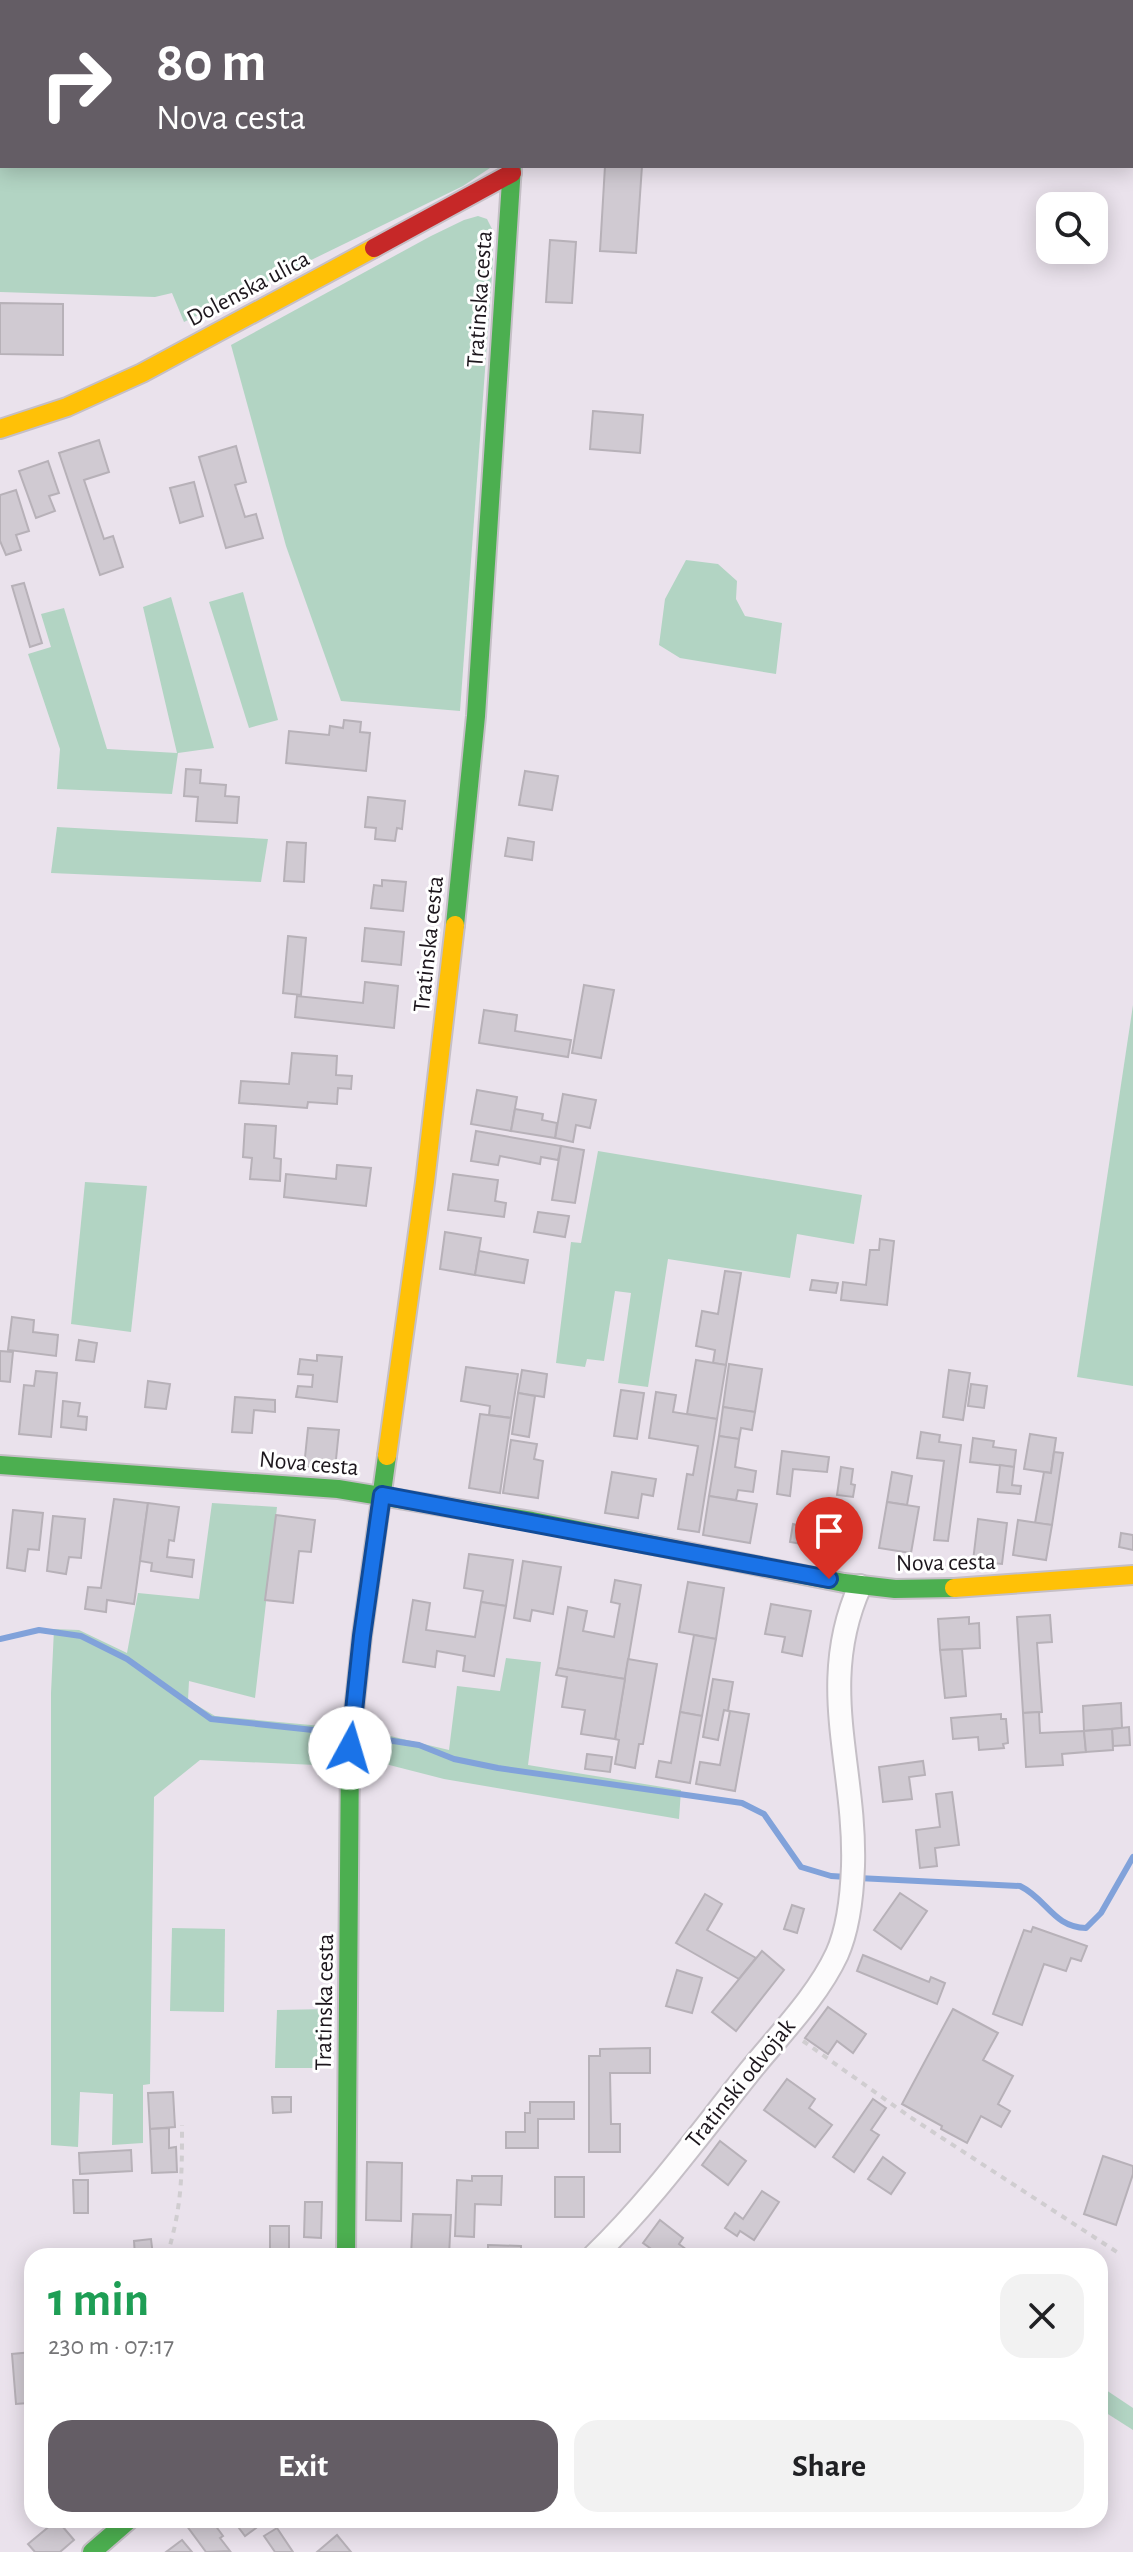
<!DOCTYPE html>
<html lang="en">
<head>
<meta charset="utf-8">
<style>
  :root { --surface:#fff; --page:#f2f2f2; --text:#202124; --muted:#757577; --accent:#645d65 }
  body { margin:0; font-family:"Alegreya Sans",sans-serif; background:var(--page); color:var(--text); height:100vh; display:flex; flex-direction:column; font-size:30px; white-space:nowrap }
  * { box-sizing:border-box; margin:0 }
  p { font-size:26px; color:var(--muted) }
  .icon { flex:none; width:44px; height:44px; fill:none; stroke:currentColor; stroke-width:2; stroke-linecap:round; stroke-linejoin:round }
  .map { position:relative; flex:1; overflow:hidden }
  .drawer { position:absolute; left:24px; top:2248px; width:1084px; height:280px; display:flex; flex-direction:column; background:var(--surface); border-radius:24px; box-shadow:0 4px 20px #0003 }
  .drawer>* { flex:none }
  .banner { position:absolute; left:0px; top:0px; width:1134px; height:168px; box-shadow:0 4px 20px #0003; background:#645d65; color:#fff; overflow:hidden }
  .controls { position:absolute; left:1036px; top:192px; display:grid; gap:16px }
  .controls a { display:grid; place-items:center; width:72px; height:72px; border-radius:16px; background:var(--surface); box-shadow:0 4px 20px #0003; font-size:40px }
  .pin { position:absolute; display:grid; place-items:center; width:68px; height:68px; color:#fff; margin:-82px -34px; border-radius:50% 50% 50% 0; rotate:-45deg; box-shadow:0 0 8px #0007 }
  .pin .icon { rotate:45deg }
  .me { position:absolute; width:88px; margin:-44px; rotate:6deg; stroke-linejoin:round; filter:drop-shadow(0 0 6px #0008) }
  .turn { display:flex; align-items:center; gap:28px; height:168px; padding:0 24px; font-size:36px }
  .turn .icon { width:104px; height:104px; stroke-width:2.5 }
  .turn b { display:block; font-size:56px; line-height:68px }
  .round { display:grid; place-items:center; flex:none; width:84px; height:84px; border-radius:24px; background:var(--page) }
  .headline { display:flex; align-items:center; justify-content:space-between; height:136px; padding:0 24px }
  h1 { font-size:48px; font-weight:700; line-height:60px; color:#1e9e55 }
  .action { display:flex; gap:16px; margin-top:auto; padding:16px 24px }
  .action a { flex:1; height:92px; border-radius:24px; background:var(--accent); color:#fff; font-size:32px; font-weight:700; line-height:92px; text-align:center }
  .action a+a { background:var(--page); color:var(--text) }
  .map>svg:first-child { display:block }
  .green { fill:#b2d4c3 }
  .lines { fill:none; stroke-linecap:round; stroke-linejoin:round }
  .stream { stroke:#81a2da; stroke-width:6 }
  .building { fill:#d0cad2; stroke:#b7b1b8; stroke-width:2 }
  .street-casing { stroke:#c5bfc6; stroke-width:26 }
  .fast-casing { stroke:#c5bfc6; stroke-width:22 }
  .slow-casing { stroke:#c5bfc6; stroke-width:22 }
  .jam-casing { stroke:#c5bfc6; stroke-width:22 }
  .path { stroke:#d0cdd0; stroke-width:4; stroke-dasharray:6 6; stroke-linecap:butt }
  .street { stroke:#fcfbfc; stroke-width:22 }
  .fast { stroke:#4caf50; stroke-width:18 }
  .slow { stroke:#ffc107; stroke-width:18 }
  .jam { stroke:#c62828; stroke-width:18 }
  .route-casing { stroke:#114b97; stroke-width:20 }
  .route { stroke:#1a73e8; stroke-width:14 }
  .labels { text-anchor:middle; stroke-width:6; stroke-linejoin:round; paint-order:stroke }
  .street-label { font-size:24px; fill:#1c161c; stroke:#fff }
</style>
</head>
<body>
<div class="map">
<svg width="1133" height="2552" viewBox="0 0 1133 2552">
  <rect width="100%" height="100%" fill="#eae2ec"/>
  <!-- green -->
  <g class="green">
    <path d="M0,0h498l-496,2v164h491l-30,20 -279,136 -12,-29 -17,4 -155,-5z"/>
    <path d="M478,216l9,3 5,10 1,32 -33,450 -119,-10 -55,-155 -55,-201 200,-109 33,-16z"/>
    <path d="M686,560l32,4 19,17 -1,18 9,17 37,7 -6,51 -96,-16 -21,-13 6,-46z"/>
    <path d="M243,592l35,128 -29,8 -40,-126z"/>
    <path d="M171,597l43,151 -36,5 -6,41 -115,-5 3,-40 -32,-95 23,-7 -10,-33 23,-6 43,141 70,4 -34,-146z"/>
    <path d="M57,827l211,12 -7,43 -210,-9z"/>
    <path d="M1133,1005v381l-56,-9z"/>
    <path d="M598,1151l264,44 -8,49 -57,-10 -7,44 -122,-19 -20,128 -30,-4 13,-90 -16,-2 -11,70 -17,-2 -2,8 -29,-4 15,-121 10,1z"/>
    <path d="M85,1182l62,4 -16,146 -60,-8z"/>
    <path d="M212,1503l65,4 -22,191 -66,-17 -1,19 27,16 150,14 84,20 8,-64 43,5 6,-33 35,4 -13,103 153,25 -2,29 -235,-40 -82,-21 -1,9 -161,-7 -46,37 -4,287 -7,1v58l-31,2 1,-51 -33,-2 -2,55 -27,-2v-452l3,-64 25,1 48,23 11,-60 61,6z"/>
    <path d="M172,1928l53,1 -1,83 -54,-1z"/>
    <path d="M329,2009v59h-54l2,-58z"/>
    <path d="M1100,2386l33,22v22l-33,-21z"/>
  </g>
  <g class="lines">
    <!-- stream -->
    <g class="stream">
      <path d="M0,1639l39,-9 42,6 46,23 84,60 130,14"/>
      <path d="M361,1736l58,9 35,14 44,9 244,35 22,11 37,53 30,9 16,1"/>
      <path d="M858,1878l162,8c27,13 33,41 66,42l15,-15 32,-56"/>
    </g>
  </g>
  <!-- building -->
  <g class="building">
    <path d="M849,0h154l14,2h-168z"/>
    <path d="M605,166h37l-6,87 -36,-2z"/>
    <path d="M550,240l26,2 -4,61 -26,-1z"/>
    <path d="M0,303l63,1v51l-63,-1z"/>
    <path d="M593,411l50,4 -3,38 -50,-4z"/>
    <path d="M99,440l10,32 -25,8 20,59 9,-3 10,31 -23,8 -41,-122z"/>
    <path d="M236,446l10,36 -11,3 10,32 11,-3 7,24 -37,10 -27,-91z"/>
    <path d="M48,461l11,32 -10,3 6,15 -19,7 -17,-47z"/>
    <path d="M194,482l9,34 -23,7 -10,-35z"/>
    <path d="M16,490l13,41 -13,4 5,15 -15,5 -6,-14v-46z"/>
    <path d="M24,583l18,60 -12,4 -18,-61z"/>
    <path d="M344,720l17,2 -1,10 10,1 -4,38 -80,-8 3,-32 40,4 1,-9 13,2z"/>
    <path d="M186,769l15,1 -1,13 26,2 -1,11 14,1 -2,26 -41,-2 2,-24 -14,-1z"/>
    <path d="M525,771l33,5 -6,34 -33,-5z"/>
    <path d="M368,797l37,4 -3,28 -5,-1 -2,13 -20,-2 1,-11 -11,-1z"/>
    <path d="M508,838l26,4 -2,18 -27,-4z"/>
    <path d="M287,842l19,1 -2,39 -20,-1z"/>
    <path d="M382,880l24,2 -3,29 -32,-3 3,-23 8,1z"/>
    <path d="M365,928l39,4 -3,33 -39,-4z"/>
    <path d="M288,936l18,2 -5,57 -18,-2z"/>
    <path d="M365,982l33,4 -4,42 -99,-11 2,-21 66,7z"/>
    <path d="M584,985l30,5 -13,68 -29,-5z"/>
    <path d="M484,1010l33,5 -2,16 56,9 -3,17 -89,-14z"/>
    <path d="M292,1053l45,3 -1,19 16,1 -1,13 -13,-1 -1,16 -29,-2 -1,6 -68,-5 2,-22 48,3z"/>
    <path d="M477,1090l40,7 -6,34 -40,-7z"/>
    <path d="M563,1094l33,6 -6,28 -14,-3 -3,17 -18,-4z"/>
    <path d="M515,1109l28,5 -1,6 15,3 -2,15 -44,-7z"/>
    <path d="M245,1124l31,2 -2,32 7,1 -1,22 -30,-2 2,-21 -9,-1z"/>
    <path d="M476,1131l85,15 -3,14 -17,-3 -1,7 -40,-8 -2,9 -27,-4z"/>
    <path d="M561,1146l23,4 -9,53 -23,-3z"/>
    <path d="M337,1165l34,3 -5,38 -82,-9 2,-23 50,5z"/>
    <path d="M453,1174l45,6 -3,21 11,2 -2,14 -56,-7z"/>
    <path d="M538,1212l31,4 -4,21 -31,-5z"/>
    <path d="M445,1232l36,6 -6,37 -35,-6z"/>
    <path d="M880,1239l14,2 -7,64 -46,-5 2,-18 23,3 4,-35h9z"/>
    <path d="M479,1251l49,9 -4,23 -49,-8z"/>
    <path d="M725,1271l16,2 -15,92 -13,-2 2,-13 -19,-4 6,-35 16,3z"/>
    <path d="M812,1280l26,3 -2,10 -26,-3z"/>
    <path d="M12,1317l22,3 -1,12 25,3 -2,21 -48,-6z"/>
    <path d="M79,1340l18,3 -3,19 -18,-2z"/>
    <path d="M0,1351l13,1 -3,30 -10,-1z"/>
    <path d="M317,1355l25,2 -5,45 -41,-5 2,-11 14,1 1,-12 -15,-1 2,-15 17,2z"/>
    <path d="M696,1360l30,5 -9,54 -30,-5z"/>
    <path d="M729,1364l33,5 -7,43 -32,-5z"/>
    <path d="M466,1367l52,7 -7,44 -22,-3 1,-9 -29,-5z"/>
    <path d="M522,1370l25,4 -3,23 -26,-4z"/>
    <path d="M949,1370l21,3 -7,47 -20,-3z"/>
    <path d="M36,1371l21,2 -6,64 -32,-3 5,-49 10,1z"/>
    <path d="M148,1381l22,3 -4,25 -21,-2z"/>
    <path d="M971,1384l16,2 -3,22 -16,-2z"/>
    <path d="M621,1390l23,3 -7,46 -23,-3z"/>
    <path d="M656,1392l20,3 -3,17 44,7 -18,113 -21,-3 9,-55 6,1 5,-29 -49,-8z"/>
    <path d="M518,1393l17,3 -6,41 -17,-3z"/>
    <path d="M235,1397l40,3v12l-21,-2 -2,23 -20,-1z"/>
    <path d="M63,1401l17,2 -2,13 9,1 -1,13 -25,-3z"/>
    <path d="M723,1407l32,5 -3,18 -11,-2 -2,11 -20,-3z"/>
    <path d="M480,1414l31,4 -11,75 -31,-5z"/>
    <path d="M308,1428l31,2 -4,39 -31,-2z"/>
    <path d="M921,1432l19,3 -1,7 22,3 -13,96 -14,-1 10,-79 -27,-3z"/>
    <path d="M1030,1434l26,4 -5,35 -27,-4z"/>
    <path d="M719,1436l20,3 -4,28 21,4 -3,21 -15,-2 -2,10 -27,-4z"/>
    <path d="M973,1438l21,3 -1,6 23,3 -2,17 -44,-5z"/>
    <path d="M511,1440l26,4 -3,15 9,2 -5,37 -35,-5z"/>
    <path d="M782,1451l47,6 -2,15 -34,-3 -3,27 -13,-2z"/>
    <path d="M1054,1452l9,1 -11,72 -17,-2 9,-51 7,1z"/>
    <path d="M1000,1465l14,2 -2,18 9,1 -1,8 -23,-2z"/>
    <path d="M841,1467l12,2 -2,15 4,1 -2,12 -16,-2z"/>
    <path d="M612,1472l44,7 -3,17 -11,-2 -4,24 -33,-5z"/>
    <path d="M892,1472l20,4 -5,29 -20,-3z"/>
    <path d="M709,1496l48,8 -7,39 -47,-8z"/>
    <path d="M114,1499l34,4 -14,101 -27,-4 -1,12 -21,-3 3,-22 13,1z"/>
    <path d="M887,1502l32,5 -8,46 -32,-5z"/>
    <path d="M148,1503l31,4 -5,34 -5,-1 -2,17 27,3 -2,17 -41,-6 1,-8 -12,-2z"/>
    <path d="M13,1510l30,3 -4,37 -11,-1 -3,22 -18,-3z"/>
    <path d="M276,1515l39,5 -4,32 -12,-1 -6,52 -28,-3z"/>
    <path d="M53,1516l32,3 -4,39 -12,-1 -3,17 -19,-3z"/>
    <path d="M978,1519l29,4 -5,41 -29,-3z"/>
    <path d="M802,1520l27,4 -4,24 -35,-6 3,-18 8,2z"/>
    <path d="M1018,1520l34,5 -6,35 -33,-5z"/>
    <path d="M1121,1533l12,2v15l-14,-3z"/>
    <path d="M469,1554l44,6 -7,46 -25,-4 2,-11 -19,-3z"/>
    <path d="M523,1561l38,6 -8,47 -21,-4 -2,11 -16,-3z"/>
    <path d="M615,1580l26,5 -16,94 -67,-11 10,-61 19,4 -4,20 31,6 6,-33 -9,-2z"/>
    <path d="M688,1582l36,6 -8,51 -37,-7z"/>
    <path d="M413,1600l17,3 -4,27 49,7 6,-35 25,4 -12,70 -31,-5 2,-15 -28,-5 -2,16 -32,-5z"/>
    <path d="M771,1604l40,7 -9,45 -20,-4 3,-15 -20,-3z"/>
    <path d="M1050,1615l2,27 -15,1 5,69 -19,1 -6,-96z"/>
    <path d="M969,1617v7l10,-1 1,25 -40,2 -2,-31z"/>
    <path d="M694,1635l22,4 -14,77 -22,-4z"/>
    <path d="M962,1649l4,47 -21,2 -5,-48z"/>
    <path d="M628,1659l29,5 -14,80h-4l-4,24 -20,-4 4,-24 -4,-1z"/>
    <path d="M558,1668l67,11 -10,60 -34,-5 4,-24 -23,-3 5,-30 -11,-2z"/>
    <path d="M713,1679l20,3 -5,29 -4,-1 -6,30 -15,-3z"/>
    <path d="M1121,1703l1,25 -38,3 -1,-25z"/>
    <path d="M730,1711l19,3 -14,77 -39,-7 4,-22 20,3z"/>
    <path d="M680,1712l22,4 -12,67 -34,-6 3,-16 12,2z"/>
    <path d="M1039,1712l1,21 44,-2 2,21 -24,2 1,11 -37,2 -3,-54z"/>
    <path d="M1001,1714v5h5l2,24 -5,1 1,4 -25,2 -1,-13 -25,2 -2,-21z"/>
    <path d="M1129,1727l1,18 -17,1 -1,-17z"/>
    <path d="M1112,1729l1,21 -27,2 -2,-21z"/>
    <path d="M587,1754l25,3 -2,15 -25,-3z"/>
    <path d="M923,1761l2,14 -16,2 3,22 -29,3 -4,-35z"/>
    <path d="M952,1792l7,53 -24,3 2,18 -17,2 -4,-38 24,-3 -4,-33z"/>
    <path d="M900,1893l27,18 -26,38 -27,-19z"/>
    <path d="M705,1894l17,10 -15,26 49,28 -17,21 -63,-36z"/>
    <path d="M792,1905l12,4 -7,24 -13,-4z"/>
    <path d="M1033,1927l54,19 -6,15 -10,-3 -5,13 -22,-7 -22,61 -29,-11 31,-84 7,2z"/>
    <path d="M762,1951l22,19 -48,61 -24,-19z"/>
    <path d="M863,1955l66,27 2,-5 14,6 -8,21 -80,-33z"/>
    <path d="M677,1970l25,8 -10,35 -26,-7z"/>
    <path d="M828,2007l38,27 -13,19 -16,-12 -9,13 -23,-16z"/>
    <path d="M953,2009l45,24 -15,27 30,16 -15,28 12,7 -9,16 -20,-11 -14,27 -26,-14 1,-3 -40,-22z"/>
    <path d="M650,2048v25h-40l1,51h9v28h-31v-96h11v-7z"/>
    <path d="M787,2079l28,20 -6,9 23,17 -17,22 -51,-37z"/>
    <path d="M173,2092l2,35 -25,2 -2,-36z"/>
    <path d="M272,2097h19v15l-18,1z"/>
    <path d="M873,2099l13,9 -15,22 8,5 -25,37 -21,-15z"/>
    <path d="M530,2102h44v17h-36v29h-32v-16h19v-19h5z"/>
    <path d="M169,2128v20l7,-1 1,25 -25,1 -2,-44z"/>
    <path d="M720,2141l26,20 -18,24 -26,-20z"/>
    <path d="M131,2150l1,21 -52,3 -1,-21z"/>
    <path d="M1103,2156l30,10v8l-17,51 -32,-11z"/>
    <path d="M883,2157l22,16 -14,21 -23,-15z"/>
    <path d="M367,2162l35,1 -1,58 -35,-1z"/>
    <path d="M472,2176h30l-1,29 -26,-1 -1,33 -19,-1 2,-56 15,1z"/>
    <rect x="555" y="2177" width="29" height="40"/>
    <path d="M73,2180h15v33h-14z"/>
    <path d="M762,2191l17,11 -25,38 -14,-9 -3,5 -12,-8 10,-15 8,6z"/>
    <path d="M305,2202h17l-1,36 -17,-1z"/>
    <path d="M413,2214l38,1 -2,41h-38z"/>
    <path d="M660,2220l23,18 -4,6 12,9 -3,3h-27l-18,-13z"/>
    <rect x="270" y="2226" width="19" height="30"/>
    <path d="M151,2239l2,17h-18l-1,-15z"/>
    <path d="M488,2245l33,1v10h-33z"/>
    <path d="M32,2352v27h-5l1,24 -12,1 -4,-50z"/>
    <path d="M57,2520l17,20 -14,12h-25l-7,-8z"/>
    <path d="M186,2520h21l5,7 3,-2 8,11 -3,2 10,13 -24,1 -22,-30z"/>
    <path d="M233,2520h18l5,8 -11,8z"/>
    <path d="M277,2528l16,24h-18l-11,-16z"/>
    <path d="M337,2535l14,17h-34z"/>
    <path d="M182,2540l10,12h-26z"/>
  </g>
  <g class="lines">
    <defs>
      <path id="street" d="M594,2256c58,-56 106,-123 156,-185 29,-36 67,-74 87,-117 12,-27 15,-58 16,-88 3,-100 -37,-182 7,-280"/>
      <g id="fast">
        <path d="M522,2l1,-2"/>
        <path d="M455,925l21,-209 36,-550"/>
        <path d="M0,1465l338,24 194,32 312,62 51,6 59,-1"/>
        <path d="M346,2256l4,-508 12,-112 25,-180"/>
        <path d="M92,2552l37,-32"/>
      </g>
      <g id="slow">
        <path d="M0,429l67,-22 75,-34 232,-125"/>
        <path d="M387,1456l38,-274 30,-257"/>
        <path d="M954,1588l179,-13"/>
      </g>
      <path id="jam" d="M374,248l138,-75"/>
    </defs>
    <!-- street casing -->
    <use href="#street" class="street-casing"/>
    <!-- fast casing -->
    <use href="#fast" class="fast-casing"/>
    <!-- slow casing -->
    <use href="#slow" class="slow-casing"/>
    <!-- jam casing -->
    <use href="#jam" class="jam-casing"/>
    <!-- path -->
    <g class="path">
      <path d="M803,2041l107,76 210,137"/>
      <path d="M167,2256c15,-50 15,-79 15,-131"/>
    </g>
    <!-- street -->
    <use href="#street" class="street"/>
    <!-- fast -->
    <use href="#fast" class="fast"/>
    <!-- slow -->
    <use href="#slow" class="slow"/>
    <!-- jam -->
    <use href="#jam" class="jam"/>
  </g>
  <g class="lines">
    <defs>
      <path id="route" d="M350,1748l12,-112 20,-141 447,84"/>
    </defs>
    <!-- route casing -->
    <use href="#route" class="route-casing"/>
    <!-- route -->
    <use href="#route" class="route"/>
  </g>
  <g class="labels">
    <!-- street labels -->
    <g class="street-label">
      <text transform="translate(248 288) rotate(-28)" y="8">Dolenska ulica</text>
      <text transform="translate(479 299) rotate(-86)" y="8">Tratinska cesta</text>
      <text transform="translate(428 944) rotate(-84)" y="8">Tratinska cesta</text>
      <text transform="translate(309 1463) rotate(5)" y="8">Nova cesta</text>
      <text transform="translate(946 1562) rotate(-1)" y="8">Nova cesta</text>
      <text transform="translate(324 2002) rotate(-89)" y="8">Tratinska cesta</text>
      <text transform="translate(740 2083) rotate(-51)" y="8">Tratinski odvojak</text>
    </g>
  </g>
</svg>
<div class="controls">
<a><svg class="icon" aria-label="search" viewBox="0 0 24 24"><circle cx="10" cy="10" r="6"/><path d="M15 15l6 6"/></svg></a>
</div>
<div class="pin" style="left:829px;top:1579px;background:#d93025"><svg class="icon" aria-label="arrive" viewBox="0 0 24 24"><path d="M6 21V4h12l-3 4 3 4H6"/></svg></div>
<svg class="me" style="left:350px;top:1748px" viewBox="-20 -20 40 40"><circle r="19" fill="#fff"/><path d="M0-13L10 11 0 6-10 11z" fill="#1a73e8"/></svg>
<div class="banner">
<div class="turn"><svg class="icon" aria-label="right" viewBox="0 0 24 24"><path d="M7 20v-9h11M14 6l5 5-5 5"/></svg><div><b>80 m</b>Nova cesta</div></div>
</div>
<section class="drawer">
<div class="headline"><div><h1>1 min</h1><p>230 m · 07:17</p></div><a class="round"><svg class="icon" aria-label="close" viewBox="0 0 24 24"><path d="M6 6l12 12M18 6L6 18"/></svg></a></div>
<div class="action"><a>Exit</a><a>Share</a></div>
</section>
</div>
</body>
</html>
